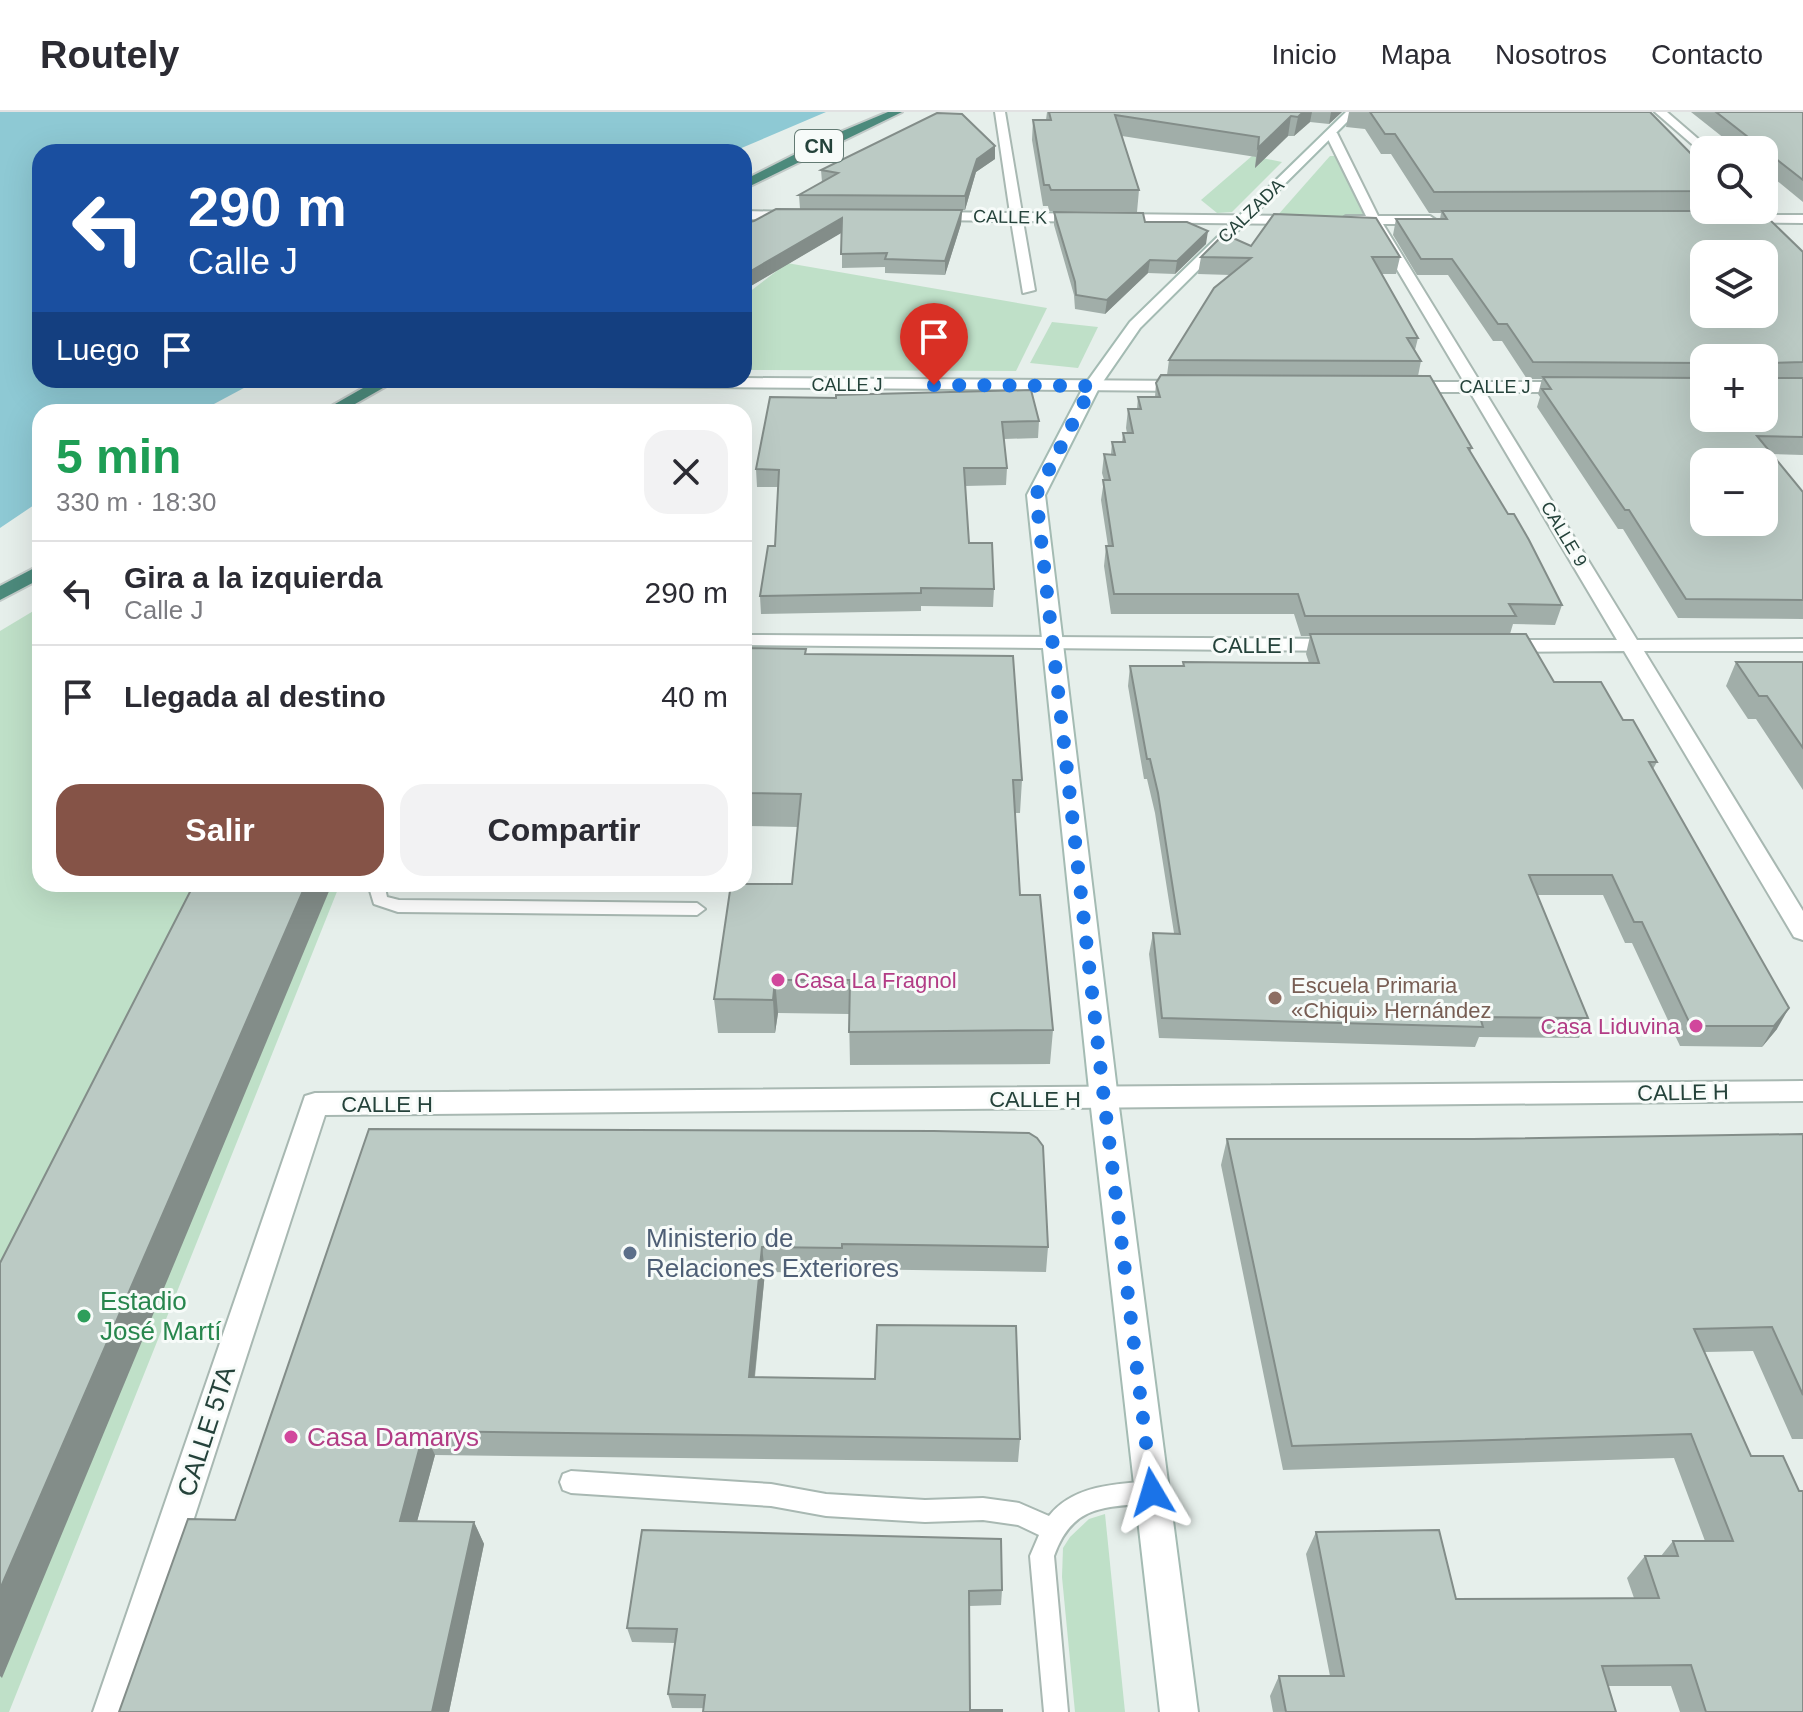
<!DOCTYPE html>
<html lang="es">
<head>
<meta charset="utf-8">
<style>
  :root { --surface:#fff; --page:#f2f2f3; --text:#2b2b33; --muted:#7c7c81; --line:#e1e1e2; --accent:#855347 }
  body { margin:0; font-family:Arial,sans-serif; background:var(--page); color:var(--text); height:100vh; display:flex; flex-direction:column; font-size:30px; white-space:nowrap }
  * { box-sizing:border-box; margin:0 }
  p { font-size:26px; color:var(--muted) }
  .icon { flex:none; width:44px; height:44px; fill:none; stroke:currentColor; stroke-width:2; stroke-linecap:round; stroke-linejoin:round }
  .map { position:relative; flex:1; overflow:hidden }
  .details { position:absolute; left:32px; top:292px; width:720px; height:488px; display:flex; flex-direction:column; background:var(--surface); border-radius:24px; box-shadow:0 8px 32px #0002 }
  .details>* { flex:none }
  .guide { position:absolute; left:32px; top:32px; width:720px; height:244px; border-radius:24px; box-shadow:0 8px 32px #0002; background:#1a4fa0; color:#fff; overflow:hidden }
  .fabs { position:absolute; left:1690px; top:24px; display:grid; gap:16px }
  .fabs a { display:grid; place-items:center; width:88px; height:88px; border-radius:16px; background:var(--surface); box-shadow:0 8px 32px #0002; font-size:40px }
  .pin { position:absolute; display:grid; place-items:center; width:68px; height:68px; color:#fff; margin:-82px -34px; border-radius:50% 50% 50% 0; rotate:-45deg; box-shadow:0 0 8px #0007 }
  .pin .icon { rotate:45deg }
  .me { position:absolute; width:88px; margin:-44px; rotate:353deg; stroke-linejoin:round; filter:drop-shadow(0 0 6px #0008) }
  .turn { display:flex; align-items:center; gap:28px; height:168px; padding:0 24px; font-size:36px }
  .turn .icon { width:104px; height:104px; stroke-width:2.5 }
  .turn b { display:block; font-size:56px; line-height:68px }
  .then { display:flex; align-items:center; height:76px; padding:0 24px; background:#0003; gap:16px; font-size:30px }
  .round { display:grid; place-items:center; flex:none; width:84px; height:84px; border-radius:24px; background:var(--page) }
  .headline { display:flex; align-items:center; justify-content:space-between; height:136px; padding:0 24px }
  h1 { font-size:48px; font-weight:600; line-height:60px; color:#1e9e55 }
  .cta { display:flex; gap:16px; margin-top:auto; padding:16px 24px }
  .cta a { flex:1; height:92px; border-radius:24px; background:var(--accent); color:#fff; font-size:32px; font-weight:600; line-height:92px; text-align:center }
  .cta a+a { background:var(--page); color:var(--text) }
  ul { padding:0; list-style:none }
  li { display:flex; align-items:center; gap:24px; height:104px; padding:0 24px; border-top:2px solid var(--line) }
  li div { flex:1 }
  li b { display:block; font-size:30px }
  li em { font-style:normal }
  header { display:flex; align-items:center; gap:48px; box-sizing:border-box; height:112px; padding:0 40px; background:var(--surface); border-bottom:2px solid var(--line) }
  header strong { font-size:38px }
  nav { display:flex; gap:44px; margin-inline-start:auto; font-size:28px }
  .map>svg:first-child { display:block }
  .green { fill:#bfe0c8 }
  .water { fill:#8ec9d4 }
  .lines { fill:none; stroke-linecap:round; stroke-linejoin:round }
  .service-casing { stroke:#a8b8b2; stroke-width:4 }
  .minor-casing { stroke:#a8b8b2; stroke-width:4 }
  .secondary-casing { stroke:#a4bbb3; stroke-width:4 }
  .trunk-casing { stroke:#c2cac8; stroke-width:4 }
  .service { fill:#fff; fill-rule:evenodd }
  .minor { fill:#fff; fill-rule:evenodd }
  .secondary { fill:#fff; fill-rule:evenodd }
  .trunk { fill:#4c8a7c; fill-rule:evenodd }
  .wall { fill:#a1aea9; fill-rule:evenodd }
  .shaded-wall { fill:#838d89 }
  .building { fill:#bbcac4; stroke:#838d89; stroke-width:2; fill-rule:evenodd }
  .route { stroke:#1a73e8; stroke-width:14; stroke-dasharray:0 25.2 }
  .hotel-dot { fill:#d1479c; stroke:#f7fbf9; stroke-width:3 }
  .education-dot { fill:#8d6e63; stroke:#f7fbf9; stroke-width:3 }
  .service-dot { fill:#5c6f8a; stroke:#f7fbf9; stroke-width:3 }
  .leisure-dot { fill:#2e9e5b; stroke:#f7fbf9; stroke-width:3 }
  .labels { text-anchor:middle; stroke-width:6; stroke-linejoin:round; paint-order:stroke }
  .far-street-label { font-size:18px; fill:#24423a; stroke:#f7fbf9 }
  .shield { fill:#f7fbf9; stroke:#637a73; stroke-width:2 }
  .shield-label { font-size:20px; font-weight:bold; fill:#24423a }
  .street-label { font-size:22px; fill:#24423a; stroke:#f7fbf9 }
  .hotel-label { font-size:22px; fill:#b23c85; stroke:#f7fbf9; text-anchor:start }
  .education-label { font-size:22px; fill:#785e54; stroke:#f7fbf9; text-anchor:start }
  .near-service-label { font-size:26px; fill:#4e5e75; stroke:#f7fbf9; text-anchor:start }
  .near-leisure-label { font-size:26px; fill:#27864d; stroke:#f7fbf9; text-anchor:start }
  .near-street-label { font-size:26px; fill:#24423a; stroke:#f7fbf9 }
  .near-hotel-label { font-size:26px; fill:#b23c85; stroke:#f7fbf9; text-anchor:start }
</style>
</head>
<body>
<header>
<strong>Routely</strong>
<nav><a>Inicio</a><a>Mapa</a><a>Nosotros</a><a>Contacto</a></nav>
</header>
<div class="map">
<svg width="1803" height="1600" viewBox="0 0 1803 1600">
  <rect width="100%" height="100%" fill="#e6efeb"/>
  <!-- green -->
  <g class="green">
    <path d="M1252,44l30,6 -50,50 -15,1 -16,-13z"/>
    <path d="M1330,44h5l29,60h-87z"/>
    <path d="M787,151l260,45 -31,63 -272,-1v-74z"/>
    <path d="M1052,210l46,5 -20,41 -48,-5z"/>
    <path d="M40,495v277h300l-331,828h-9v-1081z"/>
    <path d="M1105,1402l20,198h-50l-13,-135 1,-29 7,-11 19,-18z"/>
  </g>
  <!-- water -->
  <path class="water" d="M0,0h826l-94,40h-692v228h219l-60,32h-159v89l-40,27z"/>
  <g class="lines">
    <defs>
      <g id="service">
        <path d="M368,772h16l3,13 12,3 298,3 8,6 -8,6 -299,-3 -24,-8z"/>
        <path d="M571,1359l200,13 55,10 99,6 58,-2 36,5 30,13c24,-31 67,-32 103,-35l8,3 3,8 -3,8 -8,3c-48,4 -80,2 -98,53l14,156h-24l-14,-156 9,-21 -21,-10 -35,-5 -58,2 -99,-6 -55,-10 -200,-13 -8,-3 -3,-8 3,-8z"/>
      </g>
      <g id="minor">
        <path d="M995,0h10l17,101 280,3 6,4 -6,4 -279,-3 12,69 -12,3 -12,-72 -81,-1 -6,-4 6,-4 80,1z"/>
        <path d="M1655,0h12l44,38 -10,2z"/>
        <path d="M1331,18l6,3 41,83h52l6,4 -6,4h-47l97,158h91l8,5 -8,5h-86l152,248 166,-1v12h-159l159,260v29l-9,-3 -170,-286 -123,1 -10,-6 10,-6h116l-147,-248h-66l-8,-5 8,-5h60l-94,-158h-24l-6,-4 6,-4h20l-41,-83z"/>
        <path d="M744,99l50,1 6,4 -6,4 -50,-1z"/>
        <path d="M1718,103h85v8l-89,-1v-6z"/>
        <path d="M744,266l443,3 8,5 -8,5 -717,-6 -8,-5z"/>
        <path d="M750,523l591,4 10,6 -10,6 -597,-6v-8z"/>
        <path d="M1803,969v20l-1478,14 -194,597h-38l212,-616 10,-3z"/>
      </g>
      <path id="secondary" d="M1346,0h11l-217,216 -40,58 -55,109 73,604 80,613h-38l-70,-613 -63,-604 57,-109 46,-64z"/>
      <g id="trunk">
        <path d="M888,0h14l-158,77v-9l89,-45z"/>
        <path d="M377,268h20l-56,32h-20z"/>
        <path d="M40,453v14l-40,21v-14z"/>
      </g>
    </defs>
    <!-- service casing -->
    <use href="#service" class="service-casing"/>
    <!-- minor casing -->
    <use href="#minor" class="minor-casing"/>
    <!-- secondary casing -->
    <use href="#secondary" class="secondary-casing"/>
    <!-- trunk casing -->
    <use href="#trunk" class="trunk-casing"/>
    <!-- service -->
    <use href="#service" class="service"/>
    <!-- minor -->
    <use href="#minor" class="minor"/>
    <!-- secondary -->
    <use href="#secondary" class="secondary"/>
    <!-- trunk -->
    <use href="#trunk" class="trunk"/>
  </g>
  <!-- wall -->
  <g class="wall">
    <path d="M1047,0h295l-13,12 -19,-2 -16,14h-6l-33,32 1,-11 -134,-21 17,54 -2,22 -88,-1 -1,-5h-5l-11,-66 1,-20h13z"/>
    <path d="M1349,0h301l54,55v43h17l27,10 55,32v203l-31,-1 31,38v127l-125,-1 -55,-89h-5l-81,-122 3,-10 -2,-3 4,-15h-15l-25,-38h-9l-45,-66h-31l-24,-40 3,-16h44l1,-6h-12l-38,-59h-10l-16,-25 -19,-2zM1704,246h60l-60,60z"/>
    <path d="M1691,0h112v90l-39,-32v-20h-25z"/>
    <path d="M995,47l-19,13 -11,38h-3l-1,14 -16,51 -60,-2v-6l-43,1v-36l-98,58v-67l56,-14 -1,-14 23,-13 -1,-12z"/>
    <path d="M1054,100l91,10 61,22 -31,30 -27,-1 -43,41 -30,-5 -1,-14 -20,-70z"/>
    <path d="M1251,134l149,11 -4,17h-15l37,64 -3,12 6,11 -3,15 54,72 -2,4 92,153 -7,20 -42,-1 -3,10 44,48 69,38 34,42 -4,7 124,260 -15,18 -82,-1 -48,-103h-7l-22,-48h-66l51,123 -9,20 -100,-1 -4,10 -316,-9 -10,-84 4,-21h21l-19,-120 -8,-34h-3l-16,-93 2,-20h53v-4l126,1 -3,-9 4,-18h-9l-7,-22h-183l-7,-48 2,-20h2l-7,-46 3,-20 -2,-7 2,-19h7l1,-12h10l1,-9h4l-1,-5 2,-19h9l1,-12h17l1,-14 11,-8 2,-15 61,-85 -32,-1 3,-17z"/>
    <path d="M770,285l269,24 -1,17 -34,1 3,29 -1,17 -41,1 4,57 25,46 -1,18 -72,-1v5l-160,3 -1,-18 15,-50 3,-59h-21l-1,-18z"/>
    <path d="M744,524l1,12 61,6 216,126 -2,33h-5l5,82 33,135 -3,34 -200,1 -1,-51 -71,-1 -3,20h-57l-4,-34 78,-115 6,-57 -54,-1z"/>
    <path d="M1736,550h67v128l-47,-71h-8l-22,-33z"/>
    <path d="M369,1017l679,118 -2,25 -203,-3v4l-78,-1 -10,105 265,62 -2,23 -583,-7 -18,66 57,1 10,22 -35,168h-330l116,-192z"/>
    <path d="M1803,1022v305h-11l-39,-88 -48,1 98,360h-123l-9,-26h-63l8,26h-343l-3,-16 9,-20h51l-24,-122 10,-22 140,67 178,-1 -7,-20 18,-22h16l12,-15h32l-31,-83 -391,12 -62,-305 6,-26h246z"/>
    <path d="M642,1418l360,60 -1,15 -32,1 1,104 -298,-2 -4,-14 7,-51 -43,-1 -5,-14z"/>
  </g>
  <!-- shaded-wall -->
  <g class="shaded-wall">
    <path d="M1303,0h9l-2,10 -16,14 4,-19z"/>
    <path d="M1331,0h11l-13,12z"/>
    <path d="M1291,4l-3,20 -33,32 3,-20z"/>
    <path d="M995,34v13l-19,13 -11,38v-14l12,-37z"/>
    <path d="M962,98l-1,14 -16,51v-14z"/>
    <path d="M842,106l1,14 -99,58v-15z"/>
    <path d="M1208,119l-2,13 -31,30 2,-13z"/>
    <path d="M1150,148l-2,13 -43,41 2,-14z"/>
    <path d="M306,772h26l-330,794 -2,-2v-87z"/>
    <path d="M775,868l3,33 -3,20 -2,-33z"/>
    <path d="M1789,896l-12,21 -15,18 12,-21z"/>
    <path d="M762,1135l3,25 -13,129 -3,-24z"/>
    <path d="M424,1319l11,24 -24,89 -11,-23z"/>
    <path d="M474,1410l10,22 -35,168h-17z"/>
  </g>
  <!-- building -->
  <g class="building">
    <path d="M1049,0h254l-5,5 -7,-1 -33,32 1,-11 -144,-22 24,75h-88l-2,-5h-5l-11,-65h18z"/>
    <path d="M1370,0h280l54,55v24l-270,1 -39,-58h-10z"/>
    <path d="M1716,0h87v68z"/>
    <path d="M937,1l25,1 33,32 -18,13 -12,37 -166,-1 39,-22 -17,-3z"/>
    <path d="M776,97l186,1 -17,51 -60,-2 2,-6 -46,1 1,-36 -98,57v-52l10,-2z"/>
    <path d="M1442,99h298l8,9 21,-1 34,33v110l-34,1 -1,12 3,3h32v59l-46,-1 46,56v108l-117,-1 -57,-89h-4l-83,-121h9l-8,-12 161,1v40h60v-60h-60v5l-171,-1 -26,-38h-9l-46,-65h-31l-25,-40h51zM1704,142h60v60h-60zM1704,350h60v60h-60z"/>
    <path d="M1054,100l89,1 2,9h42l21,9 -31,30 -27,-1 -43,40 -31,-5 -1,-13z"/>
    <path d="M1274,102l102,4 24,39h-28l46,81h-11l14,23 -252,-1 45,-72 37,-30 -50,-1 23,-23 27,12z"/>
    <path d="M1161,263l269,1 42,72h-4l40,66h6l15,26 33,65 -53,-1 7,12h-211l-7,-22h-184l-8,-48h7l-10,-66h7l-6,-26 11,1 -3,-13h13l-2,-9h10l-5,-24h13l-3,-12h22l-4,-14z"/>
    <path d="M1031,278l8,31 -37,1 5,46h-43l5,75h23l2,46 -73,-1v5l-161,3 8,-50h7l4,-76 -23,-1 14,-72 66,1v-3z"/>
    <path d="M1310,522h216l28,48h47l22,38h10l24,42h-8l140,246 -15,18h-83l-49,-104h-8l-22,-47h-83l59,143 -108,-1 3,10 -321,-9 -9,-85 27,1 -22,-141 -8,-34h-3l-17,-93h54l-1,-4 136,1z"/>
    <path d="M744,536l62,1 -1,5 208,2 9,124h-9l7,115h20l13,135 -204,2 1,-52h-75l-2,20 -59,-1 17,-115h61l9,-90 -57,-1z"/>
    <path d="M1736,550h67v86l-36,-52h-8z"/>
    <path d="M194,772h112l-306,705v-326z"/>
    <path d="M369,1017l565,2 95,2 8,5 6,8 5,101 -206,-3v4l-80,-1 -13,130 126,2 2,-54 139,1 4,113 -596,-8 -24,90 74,1 -42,190h-313l69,-193 47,1z"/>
    <path d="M1803,1022v261l-31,-68 -78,2 57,127h32l16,35h4v221h-97l-15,-47 -89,1 14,46h-330l-7,-36h65l-28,-144 123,-2 17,69 203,-1 -14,-42h33l-5,-15h60l-42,-107 -399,12 -65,-307h246z"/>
    <path d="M642,1418l359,9 1,51 -33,1 1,119h32v2h-299l2,-17 -37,-1 9,-65 -50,-1z"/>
  </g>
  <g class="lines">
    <!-- route -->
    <path class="route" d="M934,273l158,1 -56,109 68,604 48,393"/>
  </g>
  <!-- markers -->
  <g class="hotel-dot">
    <circle cx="778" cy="868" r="8"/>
    <circle cx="1696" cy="914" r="8"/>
    <circle cx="291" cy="1325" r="8"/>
  </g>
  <circle class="education-dot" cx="1275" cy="886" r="8"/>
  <circle class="service-dot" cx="630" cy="1141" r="8"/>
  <circle class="leisure-dot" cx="84" cy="1204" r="8"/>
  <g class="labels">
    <!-- far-street labels -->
    <g class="far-street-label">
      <text transform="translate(1251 99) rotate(-44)" y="6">CALZADA</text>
      <text transform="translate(1010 105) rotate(1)" y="6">CALLE K</text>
      <text x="847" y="279">CALLE J</text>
      <text x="1495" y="281">CALLE J</text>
      <text transform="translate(1564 422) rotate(59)" y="6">CALLE 9</text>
    </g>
    <!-- shield labels -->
    <rect class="shield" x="795" y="18" width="48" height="32" rx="6"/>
    <g class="shield-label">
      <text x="819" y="41">CN</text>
    </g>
    <!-- street labels -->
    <g class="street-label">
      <text x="1253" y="541">CALLE I</text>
      <text transform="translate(1683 980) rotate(-1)" y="8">CALLE H</text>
      <text x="1035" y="995">CALLE H</text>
      <text x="387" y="1000">CALLE H</text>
    </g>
    <!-- hotel labels -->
    <g class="hotel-label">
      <text x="794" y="876">Casa La Fragnol</text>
      <text x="1680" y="922" text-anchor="end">Casa Liduvina</text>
    </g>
    <!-- education labels -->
    <g class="education-label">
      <text x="1291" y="881">Escuela Primaria<tspan x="1291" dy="25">«Chiqui» Hernández</tspan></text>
    </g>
    <!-- near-service labels -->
    <g class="near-service-label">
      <text x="646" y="1135">Ministerio de<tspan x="646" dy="30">Relaciones Exteriores</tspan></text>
    </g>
    <!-- near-leisure labels -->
    <g class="near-leisure-label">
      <text x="100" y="1198">Estadio<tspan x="100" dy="30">José Martí</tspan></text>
    </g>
    <!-- near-street labels -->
    <g class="near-street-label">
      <text transform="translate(206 1319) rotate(-72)" y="9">CALLE 5TA</text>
    </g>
    <!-- near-hotel labels -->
    <g class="near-hotel-label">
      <text x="307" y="1334">Casa Damarys</text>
    </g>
  </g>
</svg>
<div class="fabs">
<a><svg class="icon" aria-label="search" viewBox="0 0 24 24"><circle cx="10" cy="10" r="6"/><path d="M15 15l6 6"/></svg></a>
<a><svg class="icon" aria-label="layers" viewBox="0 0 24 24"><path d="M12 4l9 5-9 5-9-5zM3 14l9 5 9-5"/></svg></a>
<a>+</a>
<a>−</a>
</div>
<div class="pin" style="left:934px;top:273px;background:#d93025"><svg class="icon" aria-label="arrive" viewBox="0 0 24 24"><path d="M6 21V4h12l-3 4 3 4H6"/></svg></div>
<svg class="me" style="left:1152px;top:1380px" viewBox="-20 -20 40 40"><path d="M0-17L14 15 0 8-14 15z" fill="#1a73e8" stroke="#fff" stroke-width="4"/></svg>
<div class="guide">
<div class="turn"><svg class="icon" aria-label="left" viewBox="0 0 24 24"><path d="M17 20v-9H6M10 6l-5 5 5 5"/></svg><div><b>290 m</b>Calle J</div></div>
<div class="then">Luego<svg class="icon" aria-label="arrive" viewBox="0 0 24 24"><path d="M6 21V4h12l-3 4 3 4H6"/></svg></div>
</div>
<section class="details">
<div class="headline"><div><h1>5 min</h1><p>330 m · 18:30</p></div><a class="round"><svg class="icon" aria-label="close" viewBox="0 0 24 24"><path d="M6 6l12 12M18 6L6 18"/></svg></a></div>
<ul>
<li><svg class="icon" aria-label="left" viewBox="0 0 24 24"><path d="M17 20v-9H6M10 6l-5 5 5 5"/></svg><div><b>Gira a la izquierda</b><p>Calle J</p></div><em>290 m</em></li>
<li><svg class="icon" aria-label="arrive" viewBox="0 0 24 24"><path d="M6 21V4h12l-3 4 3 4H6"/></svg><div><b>Llegada al destino</b></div><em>40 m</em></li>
</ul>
<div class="cta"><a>Salir</a><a>Compartir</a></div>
</section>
</div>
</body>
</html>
